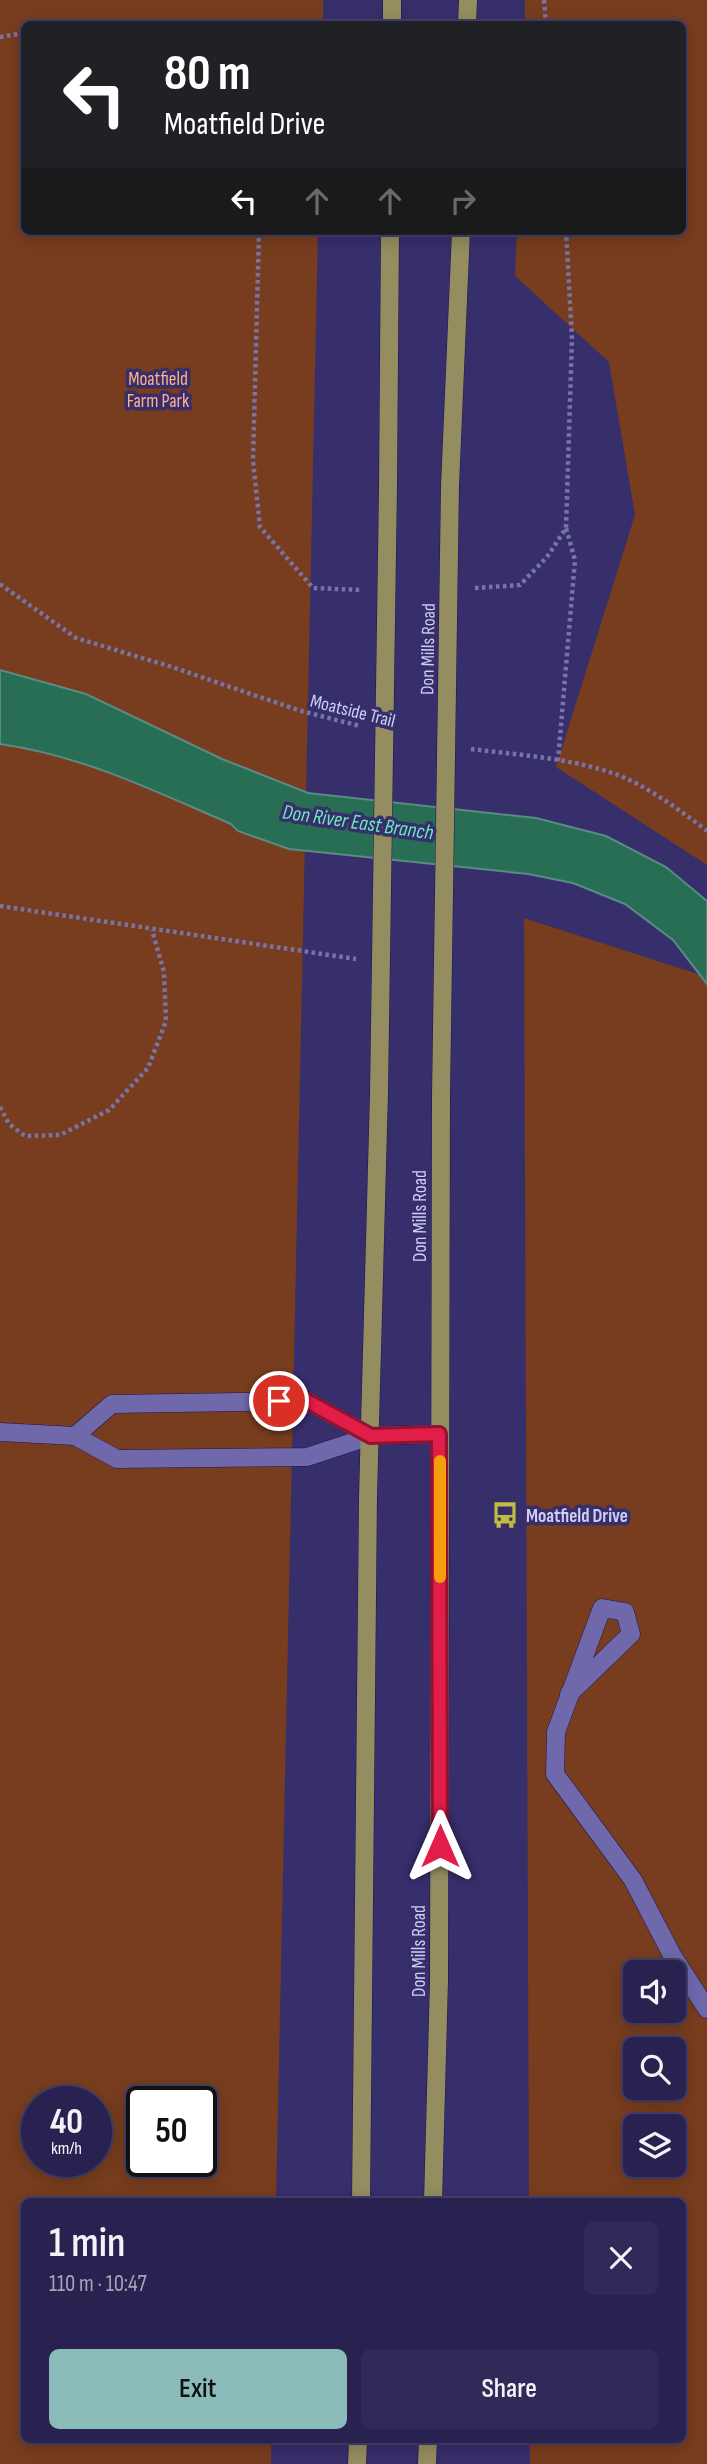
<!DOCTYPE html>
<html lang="en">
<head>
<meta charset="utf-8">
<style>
  :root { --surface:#292251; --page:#312a58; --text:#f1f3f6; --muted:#a5a4b7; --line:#453f68; --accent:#8bbbb9 }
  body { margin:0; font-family:"Sofia Sans Condensed",sans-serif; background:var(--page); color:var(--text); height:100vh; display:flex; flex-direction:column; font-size:26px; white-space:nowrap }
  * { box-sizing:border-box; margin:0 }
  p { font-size:23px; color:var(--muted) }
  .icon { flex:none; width:38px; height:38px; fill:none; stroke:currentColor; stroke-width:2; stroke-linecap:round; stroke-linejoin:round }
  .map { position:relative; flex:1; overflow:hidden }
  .side { position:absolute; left:21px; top:2198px; width:665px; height:245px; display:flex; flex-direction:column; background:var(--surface); border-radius:10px; box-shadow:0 4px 18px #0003,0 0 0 2px var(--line) }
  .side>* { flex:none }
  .top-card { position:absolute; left:21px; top:21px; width:665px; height:214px; border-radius:10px; box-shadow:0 4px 18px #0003,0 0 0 2px var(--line); background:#202124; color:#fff; overflow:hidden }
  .controls { position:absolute; left:623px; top:1960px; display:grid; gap:14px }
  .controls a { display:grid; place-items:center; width:63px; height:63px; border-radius:10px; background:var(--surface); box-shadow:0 4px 18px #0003,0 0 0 2px var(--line); font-size:35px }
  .speed { position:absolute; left:21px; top:2086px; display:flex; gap:14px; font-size:35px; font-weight:700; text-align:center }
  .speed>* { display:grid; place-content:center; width:91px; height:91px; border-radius:50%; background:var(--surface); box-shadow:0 4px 18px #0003,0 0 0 2px var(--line); line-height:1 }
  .speed small { font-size:18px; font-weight:400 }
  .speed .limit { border:4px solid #111; border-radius:10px; background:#fff; color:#111 }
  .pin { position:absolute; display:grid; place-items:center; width:60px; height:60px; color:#fff; margin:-30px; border:4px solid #fff; border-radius:50%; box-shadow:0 2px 7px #0007 }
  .me { position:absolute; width:77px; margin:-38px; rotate:0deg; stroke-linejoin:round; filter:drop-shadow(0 0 5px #0008) }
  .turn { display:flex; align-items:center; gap:24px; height:147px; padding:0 28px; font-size:32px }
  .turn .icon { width:91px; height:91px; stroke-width:2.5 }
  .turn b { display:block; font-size:49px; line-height:60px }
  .lanes { display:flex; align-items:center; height:66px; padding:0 28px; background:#0003; justify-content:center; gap:35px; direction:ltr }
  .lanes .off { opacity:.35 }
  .round { display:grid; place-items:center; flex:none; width:74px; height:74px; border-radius:10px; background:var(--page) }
  .head { display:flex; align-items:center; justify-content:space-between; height:119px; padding:0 28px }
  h1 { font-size:42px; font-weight:600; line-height:52px }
  .button { display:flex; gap:14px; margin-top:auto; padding:14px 28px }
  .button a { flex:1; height:80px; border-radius:10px; background:var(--accent); color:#111; font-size:28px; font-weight:600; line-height:80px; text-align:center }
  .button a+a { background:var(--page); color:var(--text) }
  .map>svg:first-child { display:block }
  .green { fill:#773d1e; fill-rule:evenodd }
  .water { fill:#286e55; stroke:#5a8a84; stroke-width:2 }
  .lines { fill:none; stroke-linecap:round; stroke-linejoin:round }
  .minor-casing { stroke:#20134f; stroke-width:19 }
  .major-casing { stroke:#20134f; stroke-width:19 }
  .path { stroke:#7974a7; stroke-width:4.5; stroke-dasharray:3.5 3.5; stroke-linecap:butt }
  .minor { stroke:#6f69ac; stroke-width:18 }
  .major { stroke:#948d60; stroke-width:18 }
  .major-bridge-casing { stroke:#20134f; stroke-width:19; stroke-linecap:butt }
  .major-bridge { stroke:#948d60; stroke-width:18 }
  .route-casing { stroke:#92132f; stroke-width:18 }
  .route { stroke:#e11d48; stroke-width:12 }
  .slow { stroke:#f59e0b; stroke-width:12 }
  .labels { text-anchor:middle; stroke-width:7; stroke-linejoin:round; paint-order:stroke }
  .park-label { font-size:19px; fill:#ffb08a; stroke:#372e6c }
  .street-label { font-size:19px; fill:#cecdf3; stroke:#372e6c }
  .poi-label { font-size:19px; font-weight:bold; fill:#cecdf3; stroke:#372e6c; text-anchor:start }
  .water-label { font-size:21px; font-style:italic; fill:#6beabb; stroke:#372e6c }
</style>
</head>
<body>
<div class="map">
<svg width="707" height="2464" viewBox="0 0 707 2464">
  <rect width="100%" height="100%" fill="#372e6c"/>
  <!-- green -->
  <g class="green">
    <path d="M0,0h323v24h-299v207h294l-42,1970 -252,1v238h247v24h-271zM37,2102h59v59h-59zM142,2102h59v59h-59z"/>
    <path d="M525,0h182v865l-151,-98 79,-252 -26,-153 -94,-86 2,-45h165v-207h-157z"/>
    <path d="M524,918l183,59v1487h-177v-24h152v-238l-153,-1zM635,1972h39v39h-39zM635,2049h39v39h-39zM635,2126h39v39h-39z"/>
  </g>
  <!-- water -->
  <path class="water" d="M0,670l86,24 136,65 86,34 228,25 70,18 60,31 41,34v83l-34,-44 -48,-36 -52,-21 -45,-9 -239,-25 -51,-18 -7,-7c-77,-33 -147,-68 -231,-80z"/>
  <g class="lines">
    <defs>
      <g id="minor">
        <path d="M0,1432l75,4 42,23 190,-2 64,-21 68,-2"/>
        <path d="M75,1436l37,-32 195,-3 64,35"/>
        <path d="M569,1694l62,-60 -6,-22 -23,-4 -46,124 -1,42 78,106 39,75 35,54"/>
      </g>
      <g id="major">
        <path d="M392,24v-24"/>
        <path d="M467,24l1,-24"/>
        <path d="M388,486l2,-255"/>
        <path d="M450,486l11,-255"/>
        <path d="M361,2202l7,-705 11,-404"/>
        <path d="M433,2202l6,-221 2,-884"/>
        <path d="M357,2464l1,-24"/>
        <path d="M427,2464l1,-24"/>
      </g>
    </defs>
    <!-- minor casing -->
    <use href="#minor" class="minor-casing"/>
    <!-- major casing -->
    <use href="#major" class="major-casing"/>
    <!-- path -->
    <g class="path">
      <path d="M544,0l2,24"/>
      <path d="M0,37l24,-4"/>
      <path d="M259,231l-6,230 7,66 53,61 49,2"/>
      <path d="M0,584l76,54 96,29 126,43 62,16"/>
      <path d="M475,588l45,-3 27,-28 19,-29 6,-190 -6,-107"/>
      <path d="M471,749c48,6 99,9 144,25 29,10 68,38 92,57"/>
      <path d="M558,761l17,-201 -9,-32"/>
      <path d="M0,906l356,53"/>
      <path d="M0,1107l9,17 16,12 35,-1 49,-25 39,-42 18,-47 -2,-49 -12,-42"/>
    </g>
    <!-- minor -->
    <use href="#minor" class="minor"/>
    <!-- major -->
    <use href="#major" class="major"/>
    <defs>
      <g id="major-bridge">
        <path d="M379,1093l9,-607"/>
        <path d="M441,1097l9,-611"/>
      </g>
    </defs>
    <!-- major-bridge casing -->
    <use href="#major-bridge" class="major-bridge-casing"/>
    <!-- major-bridge -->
    <use href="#major-bridge" class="major-bridge"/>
  </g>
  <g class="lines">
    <defs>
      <path id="route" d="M279,1401h28l64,35 68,-2 1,412"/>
    </defs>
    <!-- route casing -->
    <use href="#route" class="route-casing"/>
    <!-- route -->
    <use href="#route" class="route"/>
    <!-- slow -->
    <path class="slow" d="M440,1461v116"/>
  </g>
  <!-- icons -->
  <defs>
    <symbol id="bus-bare" viewBox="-9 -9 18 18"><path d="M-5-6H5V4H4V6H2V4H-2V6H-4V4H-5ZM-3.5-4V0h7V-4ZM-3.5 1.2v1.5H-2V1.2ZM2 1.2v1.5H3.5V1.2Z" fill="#c3bd3e" stroke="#372e6c" stroke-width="2.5" paint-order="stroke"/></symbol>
  </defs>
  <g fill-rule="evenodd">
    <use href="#bus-bare" x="486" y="1496" width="38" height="38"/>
  </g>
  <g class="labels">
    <!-- park labels -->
    <g class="park-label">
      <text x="158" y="385">Moatfield<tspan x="158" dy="22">Farm Park</tspan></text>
    </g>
    <!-- street labels -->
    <g class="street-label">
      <text transform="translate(427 649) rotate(-89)" y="7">Don Mills Road</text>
      <text transform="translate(353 710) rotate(14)" y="7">Moatside Trail</text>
      <text transform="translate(419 1216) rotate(-90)" y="7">Don Mills Road</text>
      <text transform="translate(418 1951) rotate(-90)" y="7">Don Mills Road</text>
    </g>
    <!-- poi labels -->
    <g class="poi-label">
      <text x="526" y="1522">Moatfield Drive</text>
    </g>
    <!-- water labels -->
    <g class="water-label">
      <text transform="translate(358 822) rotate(8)" y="7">Don River East Branch</text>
    </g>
  </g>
</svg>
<div class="controls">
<a><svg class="icon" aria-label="sound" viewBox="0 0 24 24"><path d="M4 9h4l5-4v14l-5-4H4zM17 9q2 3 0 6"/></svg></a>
<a><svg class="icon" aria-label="search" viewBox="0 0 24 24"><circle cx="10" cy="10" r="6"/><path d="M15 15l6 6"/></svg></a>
<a><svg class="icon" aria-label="layers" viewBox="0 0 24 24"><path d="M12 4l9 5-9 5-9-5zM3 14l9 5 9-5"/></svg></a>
</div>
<div class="speed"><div>40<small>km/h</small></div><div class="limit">50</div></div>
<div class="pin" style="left:279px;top:1401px;background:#d93025"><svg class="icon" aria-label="arrive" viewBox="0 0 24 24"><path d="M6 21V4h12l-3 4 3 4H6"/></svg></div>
<svg class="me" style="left:440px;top:1846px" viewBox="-20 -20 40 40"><path d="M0-17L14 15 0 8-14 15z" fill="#e11d48" stroke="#fff" stroke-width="4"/></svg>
<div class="top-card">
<div class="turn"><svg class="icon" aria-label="left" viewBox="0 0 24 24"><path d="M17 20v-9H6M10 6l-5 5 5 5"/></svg><div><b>80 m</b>Moatfield Drive</div></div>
<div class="lanes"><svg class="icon" aria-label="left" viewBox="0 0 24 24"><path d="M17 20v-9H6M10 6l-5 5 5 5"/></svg><svg class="icon off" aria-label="ahead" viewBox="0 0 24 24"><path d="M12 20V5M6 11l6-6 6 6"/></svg><svg class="icon off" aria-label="ahead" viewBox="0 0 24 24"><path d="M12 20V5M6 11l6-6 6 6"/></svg><svg class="icon off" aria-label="right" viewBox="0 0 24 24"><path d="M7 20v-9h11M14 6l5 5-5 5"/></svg></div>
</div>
<section class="side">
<div class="head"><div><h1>1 min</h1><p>110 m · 10:47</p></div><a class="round"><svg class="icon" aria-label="close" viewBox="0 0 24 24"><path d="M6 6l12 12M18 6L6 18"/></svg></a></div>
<div class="button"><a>Exit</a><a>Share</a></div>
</section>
</div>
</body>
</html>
